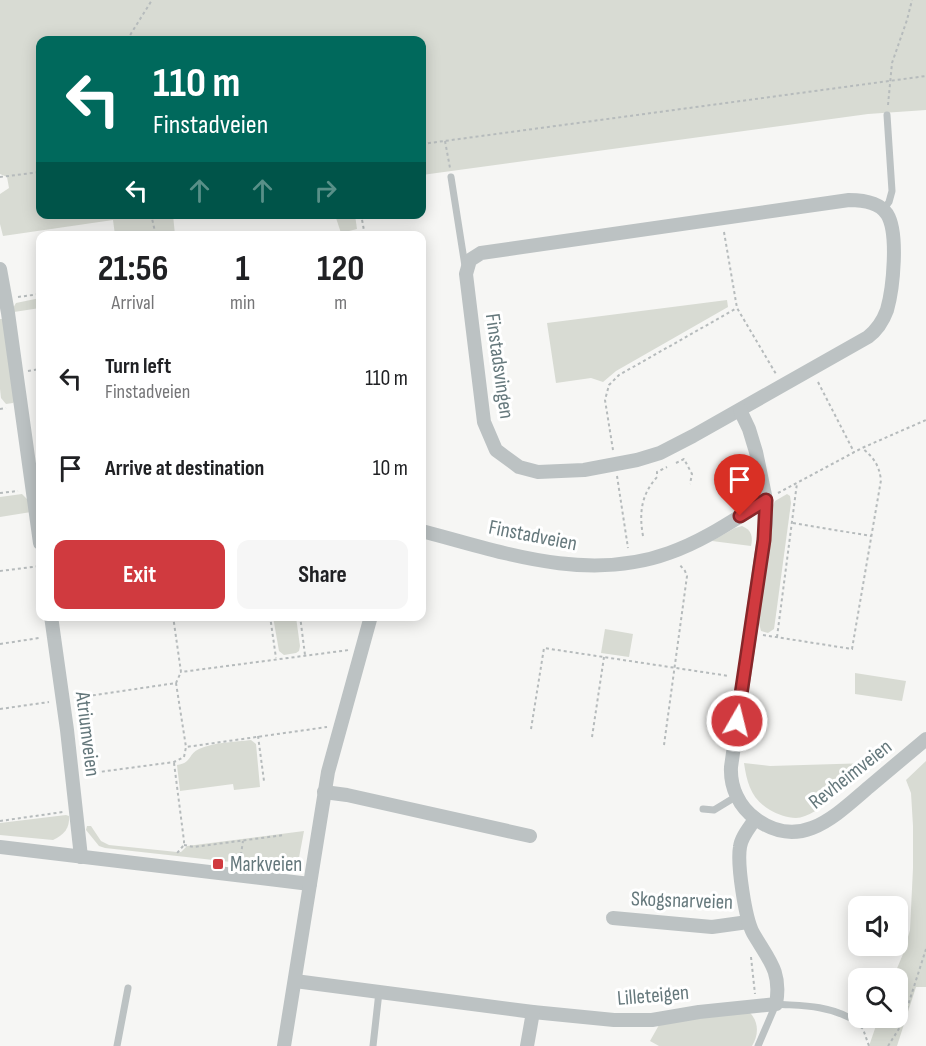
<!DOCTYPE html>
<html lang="en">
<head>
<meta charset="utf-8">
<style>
  :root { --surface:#fff; --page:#f6f6f6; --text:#202124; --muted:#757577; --accent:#d03a3f }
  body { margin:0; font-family:"Sofia Sans Condensed",sans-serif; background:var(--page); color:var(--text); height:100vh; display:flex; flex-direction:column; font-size:22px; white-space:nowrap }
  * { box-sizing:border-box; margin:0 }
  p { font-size:20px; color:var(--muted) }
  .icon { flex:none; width:33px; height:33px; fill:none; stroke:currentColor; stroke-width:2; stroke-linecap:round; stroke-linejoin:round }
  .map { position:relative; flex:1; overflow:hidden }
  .sheet { position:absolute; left:36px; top:231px; width:390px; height:390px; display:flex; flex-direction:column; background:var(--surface); border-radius:12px; box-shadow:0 3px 15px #0003 }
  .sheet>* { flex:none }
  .top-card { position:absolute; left:36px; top:36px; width:390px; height:183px; border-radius:12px; box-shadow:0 3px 15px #0003; background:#00695c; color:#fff; overflow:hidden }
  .buttons { position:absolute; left:848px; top:896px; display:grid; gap:12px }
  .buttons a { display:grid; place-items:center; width:60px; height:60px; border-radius:12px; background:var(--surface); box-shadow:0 3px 15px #0003; font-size:30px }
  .pin { position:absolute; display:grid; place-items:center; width:51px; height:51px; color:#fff; margin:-62px -26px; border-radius:50% 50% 50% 0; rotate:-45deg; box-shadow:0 0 6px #0007 }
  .pin .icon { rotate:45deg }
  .me { position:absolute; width:66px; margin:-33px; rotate:8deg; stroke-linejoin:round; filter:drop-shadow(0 0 4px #0008) }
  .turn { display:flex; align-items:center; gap:21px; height:126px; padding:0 18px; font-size:27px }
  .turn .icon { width:78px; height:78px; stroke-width:2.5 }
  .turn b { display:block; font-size:42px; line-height:51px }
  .lanes { display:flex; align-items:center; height:57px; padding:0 18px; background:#0003; justify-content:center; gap:30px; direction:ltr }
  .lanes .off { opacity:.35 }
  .eta { display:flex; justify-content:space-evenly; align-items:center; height:102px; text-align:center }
  .eta b { font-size:36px; font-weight:700; line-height:42px }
  .button { display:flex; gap:12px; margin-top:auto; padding:12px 18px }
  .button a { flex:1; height:69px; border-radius:12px; background:var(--accent); color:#fff; font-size:24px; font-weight:700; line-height:69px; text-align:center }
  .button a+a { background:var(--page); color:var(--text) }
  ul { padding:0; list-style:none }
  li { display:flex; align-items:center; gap:18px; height:90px; padding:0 18px }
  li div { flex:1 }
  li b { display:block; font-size:22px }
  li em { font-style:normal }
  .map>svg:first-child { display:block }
  .green { fill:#d8dbd3 }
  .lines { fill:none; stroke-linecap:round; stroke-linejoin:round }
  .path { stroke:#b6bbbc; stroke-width:2; stroke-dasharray:3 3; stroke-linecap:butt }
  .lane { stroke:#bcc2c3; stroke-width:7 }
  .street { stroke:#bcc2c3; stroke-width:14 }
  .route-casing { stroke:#872629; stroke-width:15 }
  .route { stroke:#d03a3f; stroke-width:10 }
  .poi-dot { fill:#d03a3f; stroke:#fff; stroke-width:2 }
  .labels { text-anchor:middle; stroke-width:6; stroke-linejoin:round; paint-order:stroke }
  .street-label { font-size:21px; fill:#65787c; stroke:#fff }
  .poi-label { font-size:21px; fill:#65787c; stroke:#fff; text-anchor:start }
</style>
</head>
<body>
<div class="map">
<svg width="926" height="1046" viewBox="0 0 926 1046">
  <rect width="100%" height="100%" fill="#f6f6f4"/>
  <!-- green -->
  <g class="green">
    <path d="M0,0h926v110l-58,4 -446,61v-135h-382v174l133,1 2,20h-60l-2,-15 -110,16 -3,-12v-30l9,-6 -2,-11 -7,-3z"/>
    <path d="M335,215h20l2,14 -16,4z"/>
    <path d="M40,298v10l-26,4 -1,-4 3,-5z"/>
    <path d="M727,300l1,7 -112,64 -13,11 -12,-4 -35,5 -9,-60z"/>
    <path d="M0,319h3l12,82 -2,2 -7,1 -5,-6 -1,-9z"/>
    <path d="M22,494l7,7 2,11 -31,5v-20z"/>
    <path d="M787,494l3,2 1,7 -16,119 -1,7 -6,4 -7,-2 -2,-8 13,-116 3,-6z"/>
    <path d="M742,526c10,4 11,11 9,20l-39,-5 23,-13z"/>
    <path d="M273,617h23l4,29 -1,5 -3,2 -12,2 -5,-4z"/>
    <path d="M605,629l28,5 -4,23 -28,-4z"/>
    <path d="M855,673l51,8 -4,20 -47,-7z"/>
    <path d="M251,740l5,4 4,43 -26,3 -1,-6 -53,7 -3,-26c15,-2 11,-11 22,-16 15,-7 36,-7 52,-9z"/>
    <path d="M926,761v226h-10l-19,59h-28l10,-29h18v-39h-4l10,-24 7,-24 3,-62v-42l-2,-33 -5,-13z"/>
    <path d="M744,763l26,3 100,-3c-17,16 -51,54 -74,55 -9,0 -19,-4 -26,-8 -19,-11 -23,-27 -26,-47z"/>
    <path d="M66,815l3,1c1,12 -5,19 -16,24l-53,-5v-12z"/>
    <path d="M87,826h4l10,15 8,4 68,7h4l6,-6 117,-15 -6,32 -12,5 -181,-20 -6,-2 -13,-16z"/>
    <path d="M749,1012c10,9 10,23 3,34h-93l-9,-5 9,-16 46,-8z"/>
  </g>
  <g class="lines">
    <!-- path -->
    <g class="path">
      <path d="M127,40l25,-40"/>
      <path d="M888,105l4,-42 15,-43 5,-20"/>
      <path d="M445,141l5,27"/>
      <path d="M422,144l504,-68"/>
      <path d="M0,177l40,-5"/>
      <path d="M151,214l5,22"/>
      <path d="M361,214l4,22"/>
      <path d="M724,232l13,76 39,66"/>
      <path d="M18,297l22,-3"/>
      <path d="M28,371l12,-2"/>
      <path d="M818,382l36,70"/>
      <path d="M0,409l6,-1"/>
      <path d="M613,450l-8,-50 4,-15 10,-10 118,-67"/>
      <path d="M676,463l8,-4 8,15 -2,10"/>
      <path d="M617,476l11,72"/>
      <path d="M0,493l18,-2"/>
      <path d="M778,493l84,-45 64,-28"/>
      <path d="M793,523l78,13"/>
      <path d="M643,536c-4,-23 -2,-41 14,-59v-5l10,-5"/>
      <path d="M0,571l40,-5"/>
      <path d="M173,616l8,56 168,-22"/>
      <path d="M270,616l6,42"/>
      <path d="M300,616l5,39"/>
      <path d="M763,635l89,14 29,-169c-2,-15 -7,-22 -19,-32"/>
      <path d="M777,637l20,-154"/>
      <path d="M0,644l39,-6"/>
      <path d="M176,683l10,64"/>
      <path d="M75,698l101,-15 5,-11"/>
      <path d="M0,709l49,-7"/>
      <path d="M531,729l13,-81 185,28"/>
      <path d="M258,736l6,45"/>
      <path d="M592,737l12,-80"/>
      <path d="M664,745l23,-169 -2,-5 -6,-7"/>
      <path d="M174,763l10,78v4l-7,8"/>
      <path d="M84,774l90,-12 10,-5 2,-10 141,-20"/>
      <path d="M0,821l63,-9"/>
      <path d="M184,845l10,2 90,-12"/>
      <path d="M240,861l3,-20"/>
      <path d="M751,957l4,37"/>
      <path d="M856,1023l7,6 6,17"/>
      <path d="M888,1046l14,-22 24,-75"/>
    </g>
    <!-- lane -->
    <g class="lane">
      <path d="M451,177l14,89"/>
      <path d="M883,210l6,-8 3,-11 -5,-76"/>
      <path d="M703,809l11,1 23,-14"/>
      <path d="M117,1046l11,-58"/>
      <path d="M373,1046l6,-54"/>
      <path d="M758,1046l18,-42c26,2 49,1 72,13"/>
    </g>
    <!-- street -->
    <g class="street">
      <path d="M849,200c13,0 30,2 38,14 12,19 6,75 0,96 -4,11 -10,20 -19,27l-175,99 -33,17 -23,7 -53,10 -46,2 -19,-5 -23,-17 -12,-28 -18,-148 4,-14 11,-7z"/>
      <path d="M0,269l8,44 32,230"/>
      <path d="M740,410l9,19 7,23 10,48v23l-35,244c-1,20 8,40 25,52 45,33 80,-4 113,-32 19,-16 38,-32 57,-48"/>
      <path d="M422,531c79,21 165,52 247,22 35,-12 66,-34 97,-53"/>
      <path d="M51,616l16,114 14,127"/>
      <path d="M324,792l23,3 183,41"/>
      <path d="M0,847l310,37"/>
      <path d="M613,918l99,9 36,-5"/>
      <path d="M295,981l238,31 81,8h38l47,-8 77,-8c6,-33 -8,-45 -23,-71 -8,-15 -16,-69 -13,-86 1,-10 10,-20 15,-28"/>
      <path d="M284,1046l44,-274 43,-156"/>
      <path d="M527,1046l6,-34"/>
    </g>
  </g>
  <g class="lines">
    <defs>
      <path id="route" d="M737,721l27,-181 2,-40 -26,16"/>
    </defs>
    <!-- route casing -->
    <use href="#route" class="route-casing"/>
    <!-- route -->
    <use href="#route" class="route"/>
  </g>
  <!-- markers -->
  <rect class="poi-dot" x="212" y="858" width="12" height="12" rx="3"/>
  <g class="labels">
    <!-- street labels -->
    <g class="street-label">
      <text transform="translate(500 366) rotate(82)" y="7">Finstadsvingen</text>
      <text transform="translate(533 535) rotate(11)" y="7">Finstadveien</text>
      <text transform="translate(88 734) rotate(83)" y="7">Atriumveien</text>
      <text transform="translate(850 774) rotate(-38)" y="7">Revheimveien</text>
      <text transform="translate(682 900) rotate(2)" y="7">Skogsnarveien</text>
      <text transform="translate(653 995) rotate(-5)" y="7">Lilleteigen</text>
    </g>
    <!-- poi labels -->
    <g class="poi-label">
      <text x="230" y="871">Markveien</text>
    </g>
  </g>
</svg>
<div class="buttons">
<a><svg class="icon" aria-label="sound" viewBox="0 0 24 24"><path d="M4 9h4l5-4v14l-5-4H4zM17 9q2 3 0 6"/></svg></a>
<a><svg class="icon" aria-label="search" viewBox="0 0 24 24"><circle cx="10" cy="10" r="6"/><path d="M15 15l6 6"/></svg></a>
</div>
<div class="pin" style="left:740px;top:516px;background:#d93025"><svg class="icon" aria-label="arrive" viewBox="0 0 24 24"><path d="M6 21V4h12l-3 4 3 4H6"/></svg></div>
<svg class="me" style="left:737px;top:721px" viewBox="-20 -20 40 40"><circle r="17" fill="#d03a3f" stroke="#fff" stroke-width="3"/><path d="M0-11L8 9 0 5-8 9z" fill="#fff"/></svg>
<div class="top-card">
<div class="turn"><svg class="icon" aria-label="left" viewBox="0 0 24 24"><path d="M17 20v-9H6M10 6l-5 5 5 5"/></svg><div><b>110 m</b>Finstadveien</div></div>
<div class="lanes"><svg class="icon" aria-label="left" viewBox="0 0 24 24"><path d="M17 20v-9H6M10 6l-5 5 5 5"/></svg><svg class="icon off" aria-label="ahead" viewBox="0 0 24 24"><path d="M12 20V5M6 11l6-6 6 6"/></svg><svg class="icon off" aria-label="ahead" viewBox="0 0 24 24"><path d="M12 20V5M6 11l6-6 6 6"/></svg><svg class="icon off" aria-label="right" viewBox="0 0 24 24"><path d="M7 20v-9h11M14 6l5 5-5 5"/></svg></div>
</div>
<section class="sheet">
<div class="eta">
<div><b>21:56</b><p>Arrival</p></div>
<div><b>1</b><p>min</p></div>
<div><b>120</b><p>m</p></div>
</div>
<ul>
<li><svg class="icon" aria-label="left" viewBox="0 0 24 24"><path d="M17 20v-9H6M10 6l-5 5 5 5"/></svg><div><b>Turn left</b><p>Finstadveien</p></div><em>110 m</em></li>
<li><svg class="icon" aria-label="arrive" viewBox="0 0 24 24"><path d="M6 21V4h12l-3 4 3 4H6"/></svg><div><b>Arrive at destination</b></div><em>10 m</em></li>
</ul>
<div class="button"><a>Exit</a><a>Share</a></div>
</section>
</div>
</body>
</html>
